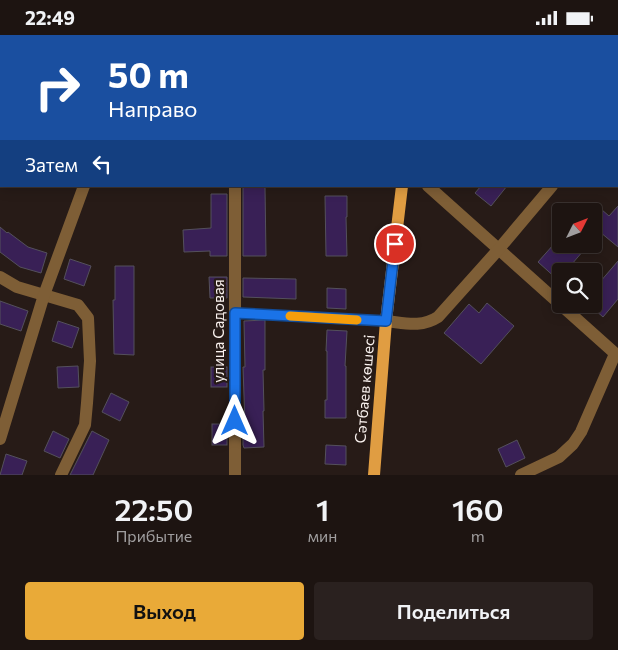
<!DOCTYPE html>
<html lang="ru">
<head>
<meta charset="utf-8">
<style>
  :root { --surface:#1d1411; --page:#2a211f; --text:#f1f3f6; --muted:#a09e9f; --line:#3b3331; --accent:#e9aa38 }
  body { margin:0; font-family:Commissioner,sans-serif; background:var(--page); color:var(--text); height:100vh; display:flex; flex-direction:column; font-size:19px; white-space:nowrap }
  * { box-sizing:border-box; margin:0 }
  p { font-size:16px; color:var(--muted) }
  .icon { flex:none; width:28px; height:28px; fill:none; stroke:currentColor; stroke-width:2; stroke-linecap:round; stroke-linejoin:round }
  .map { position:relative; height:440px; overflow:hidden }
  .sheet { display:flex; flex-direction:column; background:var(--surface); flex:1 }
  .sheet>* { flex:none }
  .guide { position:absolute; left:0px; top:0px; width:619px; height:152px; box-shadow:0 2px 12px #0003,0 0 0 1px var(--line); background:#1a4fa0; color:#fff; overflow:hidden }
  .needle { width:32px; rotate:48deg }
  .tools { position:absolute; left:552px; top:168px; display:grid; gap:10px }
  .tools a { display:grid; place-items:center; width:50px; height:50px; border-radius:5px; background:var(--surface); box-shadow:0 2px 12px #0003,0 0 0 1px var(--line); font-size:25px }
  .pin { position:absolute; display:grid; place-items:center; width:42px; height:42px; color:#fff; margin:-21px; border:2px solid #fff; border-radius:50%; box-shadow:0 1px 5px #0007 }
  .me { position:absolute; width:55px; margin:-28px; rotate:0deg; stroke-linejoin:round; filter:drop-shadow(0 0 4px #0008) }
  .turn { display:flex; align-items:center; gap:18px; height:105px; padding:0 25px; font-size:22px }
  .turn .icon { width:65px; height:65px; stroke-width:2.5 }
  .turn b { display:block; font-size:35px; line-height:42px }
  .then { display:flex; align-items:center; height:48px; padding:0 25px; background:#0003; gap:10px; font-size:19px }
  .eta { display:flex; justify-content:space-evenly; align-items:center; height:85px; text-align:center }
  .eta b { font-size:30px; font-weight:600; line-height:35px }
  .primary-button { display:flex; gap:10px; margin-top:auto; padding:10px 25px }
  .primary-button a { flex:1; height:58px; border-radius:5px; background:var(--accent); color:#111; font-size:20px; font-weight:600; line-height:58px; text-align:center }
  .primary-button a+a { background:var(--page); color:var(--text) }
  .status { display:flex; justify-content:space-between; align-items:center; height:35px; padding:0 25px; background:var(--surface); direction:ltr }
  .status svg { height:14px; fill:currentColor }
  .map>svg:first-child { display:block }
  .building { fill:#392056; stroke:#54505c }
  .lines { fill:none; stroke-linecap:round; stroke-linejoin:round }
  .service { stroke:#7e5e36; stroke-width:8 }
  .minor { stroke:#7e5e36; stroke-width:12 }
  .primary { stroke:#e09d42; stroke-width:12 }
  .route-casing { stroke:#114b97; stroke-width:12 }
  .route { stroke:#1a73e8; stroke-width:9 }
  .slow { stroke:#f59e0b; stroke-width:9 }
  .labels { text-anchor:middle; stroke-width:4.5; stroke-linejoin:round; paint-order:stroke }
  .street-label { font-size:15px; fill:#f9f1ee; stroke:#271b17 }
</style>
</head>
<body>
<div class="status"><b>22:49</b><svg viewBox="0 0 49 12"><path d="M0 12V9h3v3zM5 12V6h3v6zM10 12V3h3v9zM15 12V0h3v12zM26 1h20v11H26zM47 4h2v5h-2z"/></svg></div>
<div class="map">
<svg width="618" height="440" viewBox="0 0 618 440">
  <rect width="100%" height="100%" fill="#271b17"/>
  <!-- building -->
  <g class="building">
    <path d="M481,151h26l-16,20 -16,-13z"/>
    <path d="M243,152h22l1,69h-23z"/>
    <path d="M211,159h16v62h-17v-5l-26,1 -1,-22 28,-2z"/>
    <path d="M325,161h22v21h-1l1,39h-21z"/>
    <path d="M594,168l15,13 9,-10v41l-24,-20z"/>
    <path d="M0,192l7,6 1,-1 20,15 19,6 -6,20 -21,-6 -20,-15z"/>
    <path d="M554,209h35l-23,27h-5v5l-3,4 -20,-18z"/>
    <path d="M70,224l21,7 -7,20 -20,-7z"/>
    <path d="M618,226v38l-15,18 -9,-8v-20z"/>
    <path d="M115,231h19v89l-20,-1 -1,-54h2z"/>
    <path d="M209,242h18v21h-17z"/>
    <path d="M243,243l53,1v20l-53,-2z"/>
    <path d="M327,253l19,1v20l-19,-1z"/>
    <path d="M0,266l28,10 -7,20 -21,-7z"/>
    <path d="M487,268l27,23 -33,38 -37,-31 25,-29 10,9z"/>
    <path d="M265,285v50h-2l1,41h-1l1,36 -20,1 -1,-3v-21h2l-2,-57h2l-1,-46z"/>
    <path d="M58,286l21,7 -7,20 -20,-7z"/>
    <path d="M327,295l20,1 -2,35h1v52h-21v-18h2v-49h-1z"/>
    <path d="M78,331l1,21 -21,1 -1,-21z"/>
    <rect x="211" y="332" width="16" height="20"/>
    <path d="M111,358l18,9 -9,19 -18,-9z"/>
    <rect x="212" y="389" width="15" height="21"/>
    <path d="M53,396l16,8 -9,19 -16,-7z"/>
    <path d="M92,396l17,9 -16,35h-23z"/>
    <path d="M517,405l8,18 -19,9 -8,-18z"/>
    <path d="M326,410l20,1v19l-21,-1z"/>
    <path d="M6,419l21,7 -5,14h-22z"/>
  </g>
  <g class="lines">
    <!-- service -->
    <path class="service" d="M235,278l151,8"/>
    <!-- minor -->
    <g class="minor">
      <path d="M226,0v1"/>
      <path d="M409,0v1"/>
      <path d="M428,151l190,170"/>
      <path d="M0,242l17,10 61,18 10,13 2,43 -3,42 -2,22 -24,50"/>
      <path d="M386,286c19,2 35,7 52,-4l60,-67 54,-64"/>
      <path d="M0,404l44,-144 40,-109"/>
      <path d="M235,440v-289"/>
      <path d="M521,440l38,-18 14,-13 8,-12 34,-78"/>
    </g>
    <!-- primary -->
    <g class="primary">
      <path d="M427,1l1,-1"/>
      <path d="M374,440l12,-154 16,-135"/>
    </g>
  </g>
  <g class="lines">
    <defs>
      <path id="route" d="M235,386v-108l151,8 9,-77"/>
    </defs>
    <!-- route casing -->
    <use href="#route" class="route-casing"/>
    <!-- route -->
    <use href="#route" class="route"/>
    <!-- slow -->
    <path class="slow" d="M290,281l67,4"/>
  </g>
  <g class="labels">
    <!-- street labels -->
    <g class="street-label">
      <text transform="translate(219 296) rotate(-90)" y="5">улица Садовая</text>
      <text transform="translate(365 354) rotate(-85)" y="5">Сәтбаев көшесі</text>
    </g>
  </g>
</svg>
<div class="tools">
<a><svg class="needle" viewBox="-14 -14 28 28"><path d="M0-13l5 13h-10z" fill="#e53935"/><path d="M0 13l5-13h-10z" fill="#a09e9f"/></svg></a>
<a><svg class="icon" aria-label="search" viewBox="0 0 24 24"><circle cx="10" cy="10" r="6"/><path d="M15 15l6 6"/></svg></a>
</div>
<div class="pin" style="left:395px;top:209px;background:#d93025"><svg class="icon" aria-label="arrive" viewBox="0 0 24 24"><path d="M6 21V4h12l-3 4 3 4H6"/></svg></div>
<svg class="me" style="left:235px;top:386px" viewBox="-20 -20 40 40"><path d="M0-17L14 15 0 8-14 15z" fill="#1a73e8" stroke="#fff" stroke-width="4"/></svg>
<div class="guide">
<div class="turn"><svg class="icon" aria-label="right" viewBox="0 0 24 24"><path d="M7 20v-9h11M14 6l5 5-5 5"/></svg><div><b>50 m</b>Направо</div></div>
<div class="then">Затем<svg class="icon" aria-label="left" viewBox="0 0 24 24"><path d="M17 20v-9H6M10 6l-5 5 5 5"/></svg></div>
</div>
</div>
<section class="sheet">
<div class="eta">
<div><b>22:50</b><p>Прибытие</p></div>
<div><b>1</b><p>мин</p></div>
<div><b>160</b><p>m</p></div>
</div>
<div class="primary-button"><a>Выход</a><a>Поделиться</a></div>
</section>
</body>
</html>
